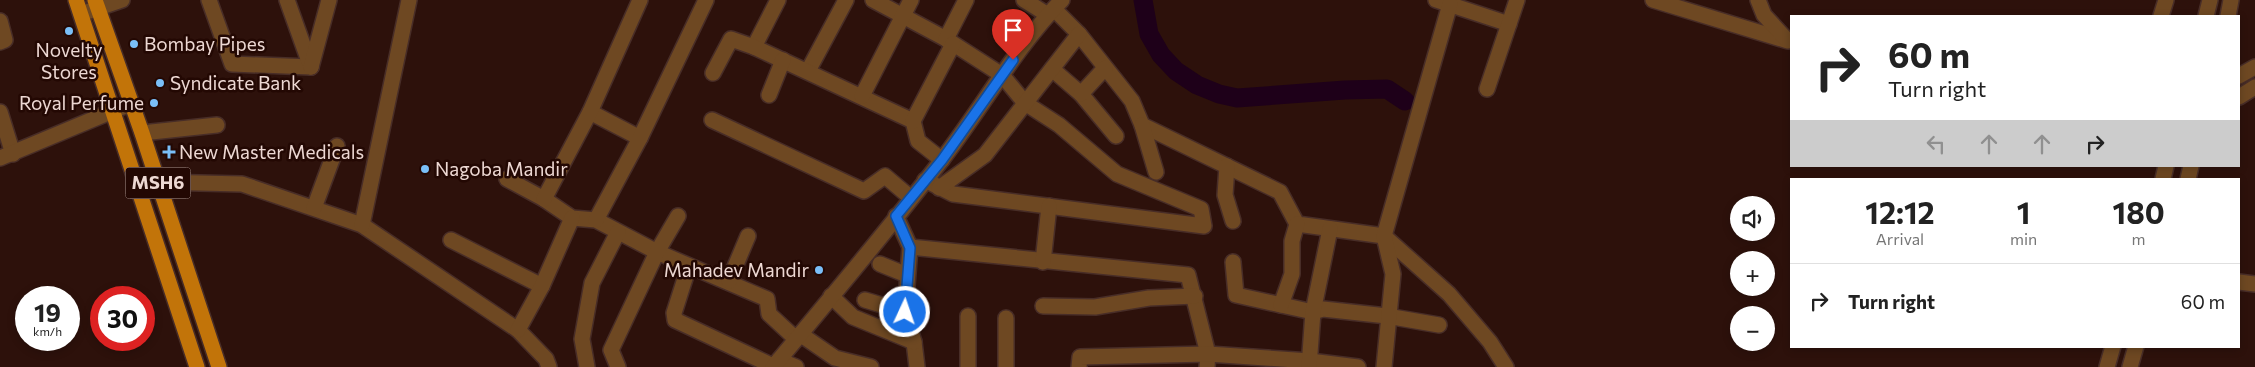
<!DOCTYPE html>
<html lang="en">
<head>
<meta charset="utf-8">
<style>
  :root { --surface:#fff; --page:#f6f6f6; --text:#222; --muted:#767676; --line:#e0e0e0 }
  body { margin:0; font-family:Commissioner,sans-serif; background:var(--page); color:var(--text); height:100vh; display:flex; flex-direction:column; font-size:19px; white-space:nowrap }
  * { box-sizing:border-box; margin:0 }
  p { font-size:16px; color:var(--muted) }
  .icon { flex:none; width:28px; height:28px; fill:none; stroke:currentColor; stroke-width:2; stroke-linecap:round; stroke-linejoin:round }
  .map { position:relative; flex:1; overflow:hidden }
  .details { position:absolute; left:1790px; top:178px; width:450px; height:170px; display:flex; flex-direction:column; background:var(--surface); border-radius:0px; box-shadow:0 2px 8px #0003 }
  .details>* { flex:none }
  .banner { position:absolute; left:1790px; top:15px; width:450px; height:152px; border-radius:0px; box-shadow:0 2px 8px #0003; background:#fff; color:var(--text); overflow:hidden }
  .buttons { position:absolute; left:1730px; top:196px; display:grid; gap:10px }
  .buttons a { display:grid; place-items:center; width:45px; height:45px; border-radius:50%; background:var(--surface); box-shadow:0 2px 8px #0003; font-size:25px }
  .speed { position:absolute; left:15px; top:286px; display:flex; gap:10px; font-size:25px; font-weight:700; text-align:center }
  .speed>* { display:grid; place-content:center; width:65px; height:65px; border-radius:50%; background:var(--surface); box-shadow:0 2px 8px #0003; line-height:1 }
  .speed small { font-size:12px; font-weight:400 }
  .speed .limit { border:8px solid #d22; background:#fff; color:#111 }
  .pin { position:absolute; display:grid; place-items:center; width:42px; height:42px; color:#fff; margin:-51px -21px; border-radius:50% 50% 50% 0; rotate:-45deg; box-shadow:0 0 5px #0007 }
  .pin .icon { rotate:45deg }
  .me { position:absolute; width:55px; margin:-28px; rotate:3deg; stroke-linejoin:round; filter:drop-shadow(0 0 4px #0008) }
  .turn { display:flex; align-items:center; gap:18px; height:105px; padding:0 15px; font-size:22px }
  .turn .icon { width:65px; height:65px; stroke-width:2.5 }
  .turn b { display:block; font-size:35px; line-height:42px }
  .lanes { display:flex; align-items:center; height:48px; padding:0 15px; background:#0003; justify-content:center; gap:25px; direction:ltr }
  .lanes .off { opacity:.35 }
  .eta { display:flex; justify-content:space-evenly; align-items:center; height:85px; text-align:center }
  .eta b { font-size:30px; font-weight:700; line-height:35px }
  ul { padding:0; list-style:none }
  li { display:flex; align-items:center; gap:15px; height:75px; padding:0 15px; border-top:1px solid var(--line) }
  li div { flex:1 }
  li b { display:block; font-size:19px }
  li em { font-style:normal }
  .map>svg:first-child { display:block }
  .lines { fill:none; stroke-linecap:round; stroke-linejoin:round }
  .river { stroke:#1e0019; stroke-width:19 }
  .minor-casing { stroke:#482d27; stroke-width:18 }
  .major-casing { stroke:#482d27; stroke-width:18 }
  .minor { stroke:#6e4822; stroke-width:15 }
  .major { stroke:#c27409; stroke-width:15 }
  .route-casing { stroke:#114b97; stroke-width:12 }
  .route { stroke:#1a73e8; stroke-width:9 }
  .poi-dot { fill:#7abff8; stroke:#230803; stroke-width:2 }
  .labels { text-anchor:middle; stroke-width:5; stroke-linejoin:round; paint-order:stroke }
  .shield { fill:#230803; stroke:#b09a95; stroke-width:1 }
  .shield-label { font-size:18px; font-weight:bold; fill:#edd8d3 }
  .poi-label { font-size:19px; fill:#edd8d3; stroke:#230803; text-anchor:start }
</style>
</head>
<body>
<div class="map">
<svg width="2255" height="367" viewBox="0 0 2255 367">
  <rect width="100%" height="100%" fill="#2d110b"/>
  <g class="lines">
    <!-- river -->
    <path class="river" d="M1143,0l6,34 12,21 15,16 21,14 22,9 18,4 108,-8 42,-1 18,12"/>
    <defs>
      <g id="minor">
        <path d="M209,0l23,64 79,3"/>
        <path d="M287,0l24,67"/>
        <path d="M873,0l73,39 56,36 23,28 34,22 58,49 84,35 3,17 -251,-32 -28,-14"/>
        <path d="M1024,0l24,15"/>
        <path d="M1436,0l73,24"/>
        <path d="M1653,0l135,41"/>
        <path d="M1758,0l6,15 23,25"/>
        <path d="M1054,9l25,25 53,67 10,24 138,67 17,32 87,12 65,58 41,48 16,25"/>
        <path d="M81,14l41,-14"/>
        <path d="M2161,16l5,-16"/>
        <path d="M2206,16l4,-16"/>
        <path d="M2228,16l3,-16"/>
        <path d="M0,21l5,19 -5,2"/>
        <path d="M946,39l20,-39"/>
        <path d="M754,47l24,-47"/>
        <path d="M311,67l18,-67"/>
        <path d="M1052,69l29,25 35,42"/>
        <path d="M808,71l38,-71"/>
        <path d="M713,73l18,-34 23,8 159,74 5,20 24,19"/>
        <path d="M2239,76l16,-9"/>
        <path d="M1487,89l30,-89"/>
        <path d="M1081,94l24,-26"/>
        <path d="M769,95l14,-35"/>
        <path d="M862,96l49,-96"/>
        <path d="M2239,97l16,-10"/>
        <path d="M0,112l13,42"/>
        <path d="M590,112l50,26"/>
        <path d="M712,120l152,71 21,-15 26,22"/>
        <path d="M913,121l40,-77"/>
        <path d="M1142,125l14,47"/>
        <path d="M142,133l75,-8"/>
        <path d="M0,158l132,-55"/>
        <path d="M1227,166l-2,29 8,26"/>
        <path d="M507,179l37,20 28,19 24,2 61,32 110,47 2,15 27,25"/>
        <path d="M2163,179l3,-13"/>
        <path d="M2188,179l3,-13"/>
        <path d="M139,188l19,-6 84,2 120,41 156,105 28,29 3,8"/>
        <path d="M939,188l46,-33 94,-121"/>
        <path d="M544,199l46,-87 50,-112"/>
        <path d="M314,208l23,-62"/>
        <path d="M896,216l14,31 -5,65 9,30 3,25"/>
        <path d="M596,220l44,-82 66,-138"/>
        <path d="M362,225l47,-225"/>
        <path d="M451,240l91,46"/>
        <path d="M910,247l278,28 20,79 -1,13"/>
        <path d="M1043,262l6,-56"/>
        <path d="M1233,262l3,33 77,17 10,-3 64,7 52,9"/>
        <path d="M880,264l27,11"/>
        <path d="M689,266l-15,47 1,7 98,46"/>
        <path d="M729,281l19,-45"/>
        <path d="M2239,282l16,2"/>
        <path d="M831,296l22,21 61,25"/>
        <path d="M865,300l40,12"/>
        <path d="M1281,305l11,-31v-33l5,-17"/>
        <path d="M1043,306l52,1 54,-9 46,-2"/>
        <path d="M968,316v51"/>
        <path d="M518,330l24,-44 30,-68"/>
        <path d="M800,334l35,24 36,9"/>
        <path d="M779,360l17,7"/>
        <path d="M587,367l-5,-28 10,-56 26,-51"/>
        <path d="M618,367l-7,-17 46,-98 21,-36"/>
        <path d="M773,367c57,-68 114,-136 168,-206 41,-53 74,-113 121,-161"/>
        <path d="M1006,367v-49"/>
        <path d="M1079,367l1,-10 128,-3 102,7 48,6"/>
        <path d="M1309,367l4,-55 17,-83"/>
        <path d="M1384,367l9,-93 -9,-38 66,-232"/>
        <path d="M2107,367l6,-21"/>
        <path d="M2130,367l6,-21"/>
      </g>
      <g id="major">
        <path d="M76,0l121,367"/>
        <path d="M95,0l47,133 77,234"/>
      </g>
    </defs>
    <!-- minor casing -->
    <use href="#minor" class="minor-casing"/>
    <!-- major casing -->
    <use href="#major" class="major-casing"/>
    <!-- minor -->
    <use href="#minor" class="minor"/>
    <!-- major -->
    <use href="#major" class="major"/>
  </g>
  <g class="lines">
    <defs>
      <path id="route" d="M905,312l5,-64 -14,-32 46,-56 71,-100"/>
    </defs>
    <!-- route casing -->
    <use href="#route" class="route-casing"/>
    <!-- route -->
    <use href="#route" class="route"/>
  </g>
  <!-- markers -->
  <g class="poi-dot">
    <circle cx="69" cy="31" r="5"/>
    <circle cx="134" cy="44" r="5"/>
    <circle cx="160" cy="83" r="5"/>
    <circle cx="154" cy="103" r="5"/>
    <path d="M166.5 144.5h5v5h5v5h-5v5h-5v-5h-5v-5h5z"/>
    <circle cx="425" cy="169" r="5"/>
    <circle cx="819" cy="270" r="5"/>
  </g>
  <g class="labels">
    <!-- shield labels -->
    <rect class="shield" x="125.5" y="167.5" width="65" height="31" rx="4"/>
    <g class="shield-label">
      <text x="158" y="189">MSH6</text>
    </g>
    <!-- poi labels -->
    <g class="poi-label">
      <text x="144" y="51">Bombay Pipes</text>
      <text x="69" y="57" text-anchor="middle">Novelty<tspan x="69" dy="22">Stores</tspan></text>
      <text x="170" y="90">Syndicate Bank</text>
      <text x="144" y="110" text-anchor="end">Royal Perfume</text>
      <text x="179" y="159">New Master Medicals</text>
      <text x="435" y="176">Nagoba Mandir</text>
      <text x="809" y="277" text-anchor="end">Mahadev Mandir</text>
    </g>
  </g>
</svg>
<div class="buttons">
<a><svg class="icon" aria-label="sound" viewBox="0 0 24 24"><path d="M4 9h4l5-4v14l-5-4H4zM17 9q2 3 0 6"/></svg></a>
<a>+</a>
<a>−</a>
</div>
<div class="speed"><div>19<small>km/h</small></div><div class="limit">30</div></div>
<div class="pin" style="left:1013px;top:60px;background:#d93025"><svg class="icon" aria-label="arrive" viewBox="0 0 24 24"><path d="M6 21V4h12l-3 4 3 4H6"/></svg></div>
<svg class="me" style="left:905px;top:312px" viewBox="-20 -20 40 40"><circle r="17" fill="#1a73e8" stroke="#fff" stroke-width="3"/><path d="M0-11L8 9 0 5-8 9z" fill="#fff"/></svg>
<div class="banner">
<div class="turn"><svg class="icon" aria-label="right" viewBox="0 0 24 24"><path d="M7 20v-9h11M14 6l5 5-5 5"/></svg><div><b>60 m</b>Turn right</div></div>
<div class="lanes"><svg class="icon off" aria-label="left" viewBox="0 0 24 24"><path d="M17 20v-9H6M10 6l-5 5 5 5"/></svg><svg class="icon off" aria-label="ahead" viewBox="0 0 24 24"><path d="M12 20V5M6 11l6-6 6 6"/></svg><svg class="icon off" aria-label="ahead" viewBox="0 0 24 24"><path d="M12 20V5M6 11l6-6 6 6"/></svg><svg class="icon" aria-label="right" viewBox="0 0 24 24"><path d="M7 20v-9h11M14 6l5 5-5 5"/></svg></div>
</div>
<section class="details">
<div class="eta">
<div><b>12:12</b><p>Arrival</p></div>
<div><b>1</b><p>min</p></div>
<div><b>180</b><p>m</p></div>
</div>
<ul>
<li><svg class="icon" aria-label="right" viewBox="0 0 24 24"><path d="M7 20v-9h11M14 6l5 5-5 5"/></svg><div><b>Turn right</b></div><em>60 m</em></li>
</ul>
</section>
</div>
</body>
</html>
